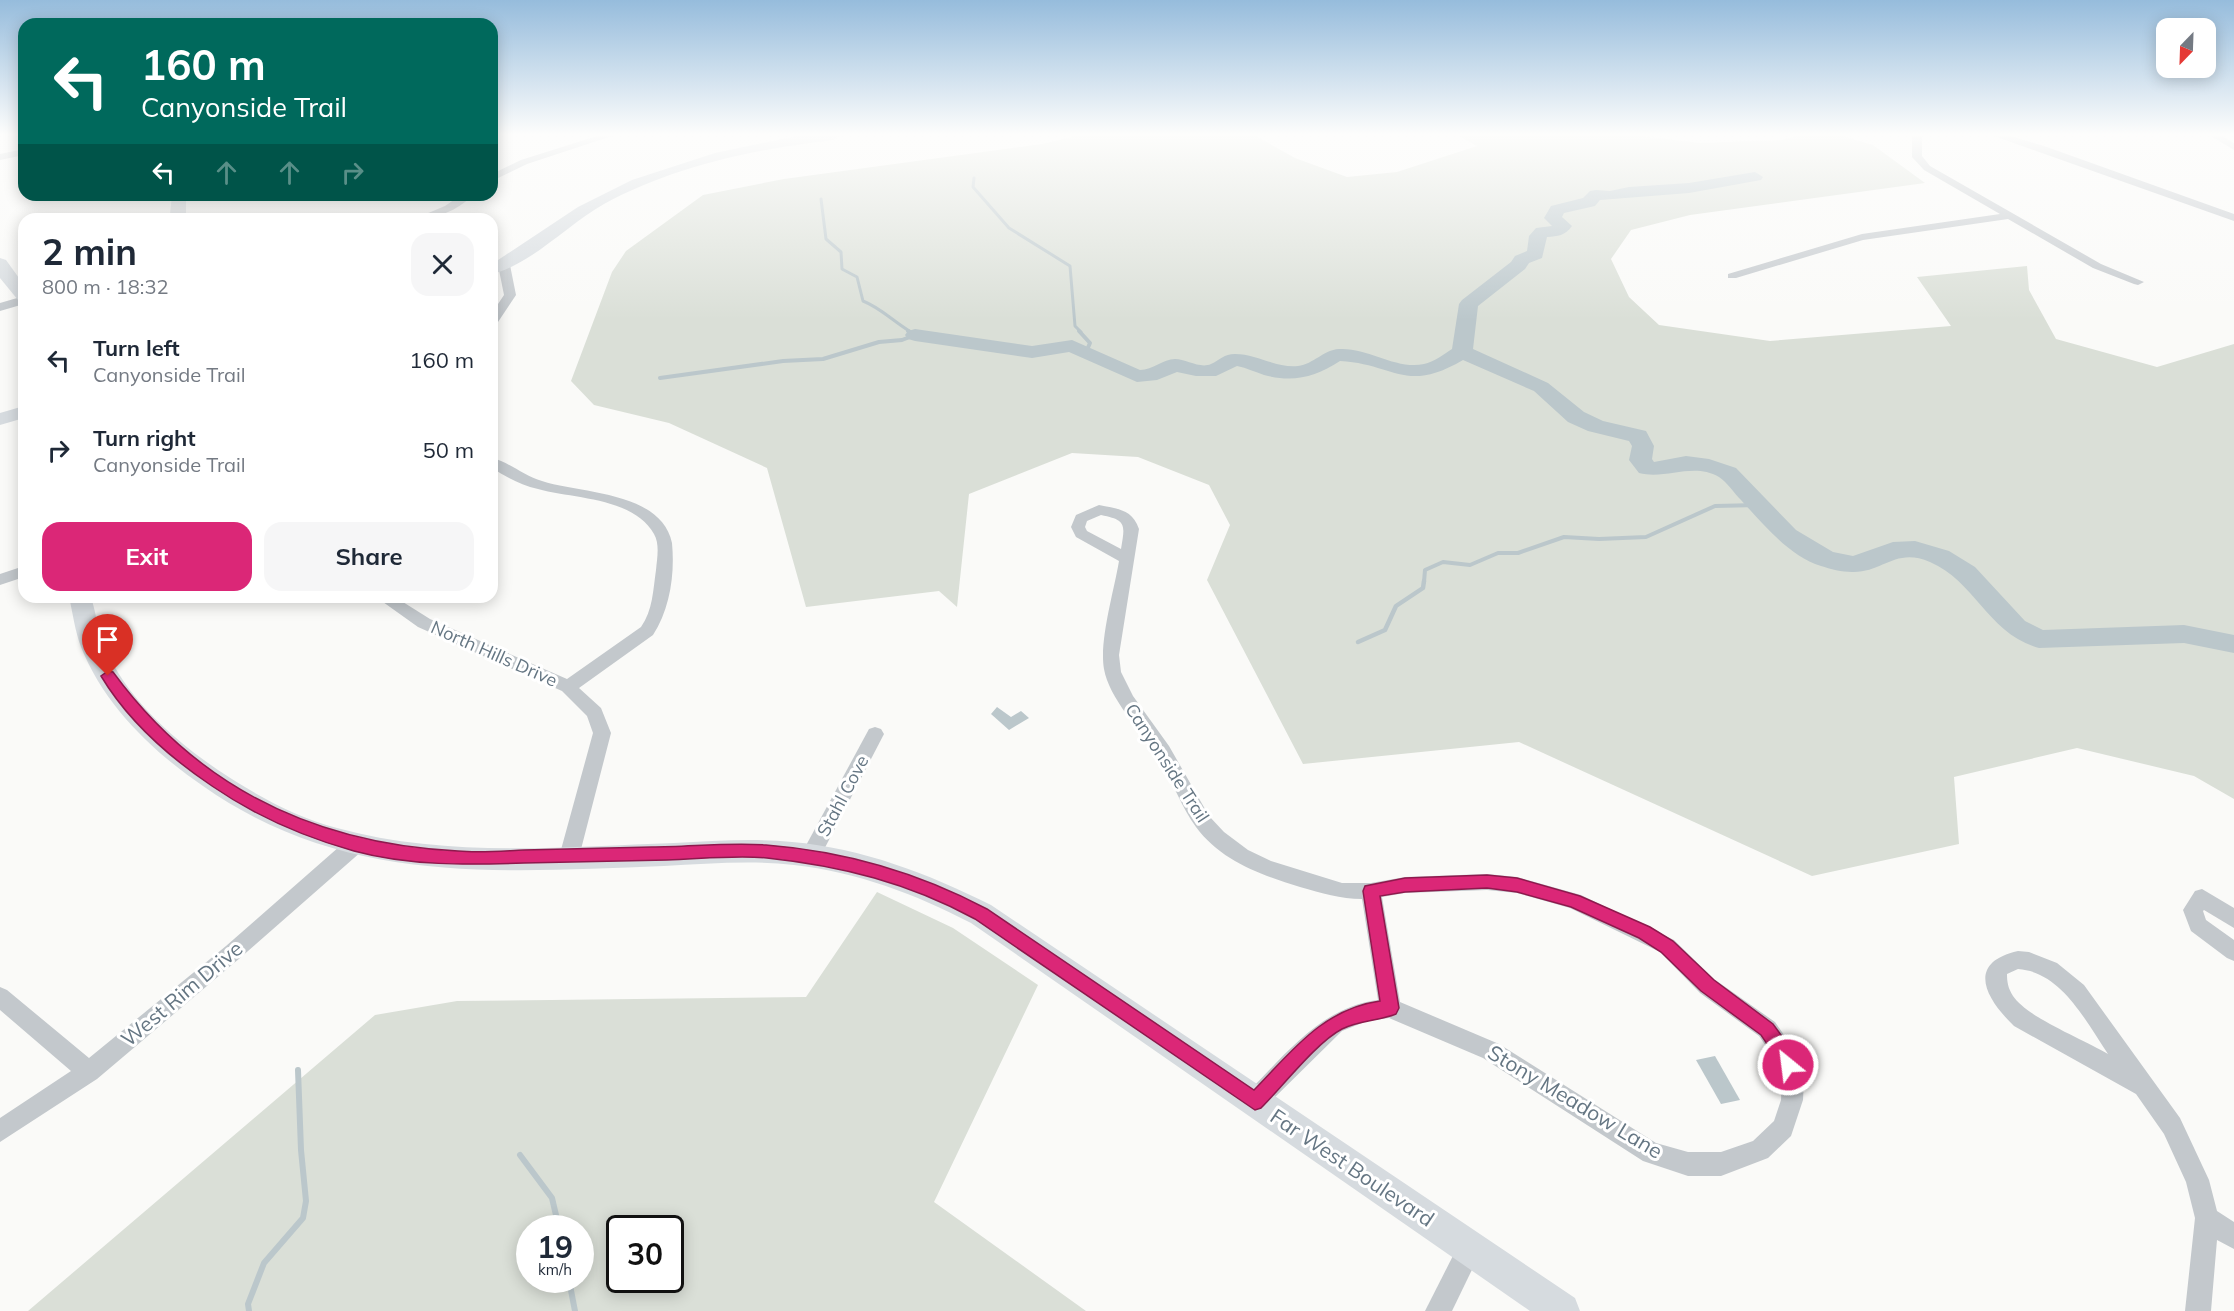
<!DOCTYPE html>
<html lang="en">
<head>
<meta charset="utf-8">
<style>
  :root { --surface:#fff; --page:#f6f6f7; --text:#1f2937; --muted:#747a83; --accent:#db2777 }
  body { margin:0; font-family:Mulish,sans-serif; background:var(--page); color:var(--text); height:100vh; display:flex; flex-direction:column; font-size:22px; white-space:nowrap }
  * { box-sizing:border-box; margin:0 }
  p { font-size:20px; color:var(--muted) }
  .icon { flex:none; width:33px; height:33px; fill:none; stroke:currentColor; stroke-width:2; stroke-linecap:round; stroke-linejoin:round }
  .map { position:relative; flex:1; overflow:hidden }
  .sheet { position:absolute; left:18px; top:213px; width:480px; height:390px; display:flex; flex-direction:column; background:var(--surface); border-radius:18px; box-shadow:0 3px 15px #0003 }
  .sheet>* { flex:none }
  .hud { position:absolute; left:18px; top:18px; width:480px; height:183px; border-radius:18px; box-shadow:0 3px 15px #0003; background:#00695c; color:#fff; overflow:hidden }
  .needle { width:39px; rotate:203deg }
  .fabs { position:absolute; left:2156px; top:18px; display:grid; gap:12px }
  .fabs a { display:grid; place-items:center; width:60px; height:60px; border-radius:12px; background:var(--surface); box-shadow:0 3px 15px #0003; font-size:30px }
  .speed { position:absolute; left:516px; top:1215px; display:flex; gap:12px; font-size:30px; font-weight:700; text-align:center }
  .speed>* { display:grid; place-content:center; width:78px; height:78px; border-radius:50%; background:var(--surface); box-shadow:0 3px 15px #0003; line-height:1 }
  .speed small { font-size:15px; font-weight:400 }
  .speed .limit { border:3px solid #111; border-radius:9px; background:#fff; color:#111 }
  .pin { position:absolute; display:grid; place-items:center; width:51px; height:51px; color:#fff; margin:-62px -26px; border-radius:50% 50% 50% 0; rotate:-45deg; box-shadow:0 0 6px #0007 }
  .pin .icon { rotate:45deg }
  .me { position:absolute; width:66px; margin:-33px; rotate:331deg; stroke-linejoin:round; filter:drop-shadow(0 0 4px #0008) }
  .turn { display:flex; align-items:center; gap:21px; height:126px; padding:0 24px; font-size:27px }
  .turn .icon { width:78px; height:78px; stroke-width:2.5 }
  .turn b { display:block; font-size:42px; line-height:51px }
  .lanes { display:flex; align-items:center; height:57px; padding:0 24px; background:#0003; justify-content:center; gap:30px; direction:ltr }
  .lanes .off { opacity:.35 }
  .round { display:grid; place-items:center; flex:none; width:63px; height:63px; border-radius:18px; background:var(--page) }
  .head { display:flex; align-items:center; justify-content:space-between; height:102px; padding:0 24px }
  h1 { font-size:36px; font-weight:700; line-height:45px }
  .button { display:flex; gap:12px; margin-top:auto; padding:12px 24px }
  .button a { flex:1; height:69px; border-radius:18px; background:var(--accent); color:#fff; font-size:24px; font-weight:700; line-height:69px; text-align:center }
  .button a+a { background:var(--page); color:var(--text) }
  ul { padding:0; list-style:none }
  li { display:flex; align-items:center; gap:18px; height:90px; padding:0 24px }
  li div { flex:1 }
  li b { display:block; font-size:22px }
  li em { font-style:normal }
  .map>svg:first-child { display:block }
  .green { fill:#dadfd7; fill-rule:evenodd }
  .water { fill:#bbc7cb }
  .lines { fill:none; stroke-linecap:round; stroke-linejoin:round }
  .stream-far3 { stroke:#bbc7cb; stroke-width:3 }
  .stream-far2 { stroke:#bbc7cb; stroke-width:4 }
  .stream-far1 { stroke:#bbc7cb; stroke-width:4.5 }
  .stream { stroke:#bbc7cb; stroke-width:6 }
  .river { fill:#bbc7cb; fill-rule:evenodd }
  .street { fill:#c3c8cc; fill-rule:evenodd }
  .secondary { fill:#d6dbdf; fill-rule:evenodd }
  .route { fill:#db2777; stroke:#8e194d; stroke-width:1.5 }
  .labels { text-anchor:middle; stroke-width:6; stroke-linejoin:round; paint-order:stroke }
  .street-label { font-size:18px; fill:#657683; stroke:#fff }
  .near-street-label { font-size:21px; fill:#657683; stroke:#fff }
</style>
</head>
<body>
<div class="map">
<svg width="2234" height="1311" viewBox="0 0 2234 1311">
  <rect width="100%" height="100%" fill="#fafaf8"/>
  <!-- green -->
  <g class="green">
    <path d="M1076,136h180l39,22 52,19 50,-5 80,-26 -18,-10h182l59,7 82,-3 15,-4h46l30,9 52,38 -235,32 -59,15 -20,29 18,38 30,28 111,16 181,-15 -34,-49 110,-11 2,24 27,49 101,28 77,-23v455l-40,-23 -117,-28 -123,29 5,67 -147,32 -293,-134 -216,22 -96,-184 23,-55 -21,-40 -71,-28 -66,-4 -103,41 -12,113 -18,-16 -133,16 -39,-139 -98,-45 -75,-18 -23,-24 41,-109 14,-21 77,-56 81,-16 258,-35z"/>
    <path d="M877,892l76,36 85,57 -104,217 152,109h-1058l347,-296 82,-14 349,-4zM580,1228v52h-50v-52zM670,1228v52h-50v-52z"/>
  </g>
  <!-- water -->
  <g class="water">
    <path d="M997,707l14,10 10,-6 8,7 -20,12 -18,-16z"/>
    <path d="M1715,1056l25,44 -19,4 -25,-44z"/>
  </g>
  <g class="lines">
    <!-- stream-far3 -->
    <g class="stream-far3">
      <path d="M974,178l-1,9 36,41 61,38 5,60 6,6"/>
      <path d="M821,199l5,40 15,13 1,17 15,8 6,24c18,7 31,21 48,31"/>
    </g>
    <!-- stream-far2 -->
    <g class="stream-far2">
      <path d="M908,331l7,4"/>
      <path d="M1079,331l11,12 -4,9"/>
      <path d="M660,378l123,-17 40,-2 56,-17 23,-2 13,-5"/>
      <path d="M1424,582l1,-12 18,-8 27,3 28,-12h20l46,-16 35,2 47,-2 69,-31 43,-1"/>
    </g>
    <!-- stream-far1 -->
    <path class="stream-far1" d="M1358,642l27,-12 11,-24 27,-18 1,-7"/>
    <!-- stream -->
    <g class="stream">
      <path d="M520,1155l32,43 7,30"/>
      <path d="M569,1280l6,31"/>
      <path d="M249,1311l-1,-7 16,-41 39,-45 3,-17 -5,-51 -3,-80"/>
    </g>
    <!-- river -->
    <path class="river" d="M1755,172l8,5 -2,3 -72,13 -89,7 -5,6 -31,7 -2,4 10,9c-7,10 -14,10 -25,11l-5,21 -13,5 -4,6 -47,37 -5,43 75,34 36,29 19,9 43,10 8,15 -2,13 2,3 32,-6 23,3 27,9 60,62 37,22 20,4 40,-14 22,-1 34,10 26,16 50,54 18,9 141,-5 50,10v18l-50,-10 -145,5c-51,-14 -63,-66 -109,-86 -35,-15 -47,11 -78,10 -10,0 -22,-3 -31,-6 -32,-10 -58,-42 -80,-66 -7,-7 -14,-18 -22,-23 -26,-15 -53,3 -80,-4l-10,-13 3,-14 -3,-5 -41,-10 -20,-9 -34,-31 -71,-31c-58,34 -68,4 -123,1 -25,16 -46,22 -76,14 -9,-3 -17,-7 -27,-9l-21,10h-20l-19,-4 -20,8 -20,2 -68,-30 -37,6 -117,-17 -7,-2 -3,-4 3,-4 7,-2 117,17 40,-6 68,30c13,0 23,-11 35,-11 11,0 25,10 36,5 9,-4 13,-10 24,-10 22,0 40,14 63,12 16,-2 25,-16 41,-17 28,-2 57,21 85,15 10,-2 20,-10 28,-15l7,-45 3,-4 49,-38 4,-6 12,-5 2,-15 7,-8 16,-2 -8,-8 7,-12 32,-8 7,-7 6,-1 14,1 19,-4 60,-4z"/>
    <!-- street -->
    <g class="street">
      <path d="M597,136h15l-85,28 -35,17v-7l29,-14z"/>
      <path d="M1912,136h10v20l8,10 171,98 43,18 -6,3 -4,-1 -41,-16 -85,-49 -145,21 -127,38h-8v-4l134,-40 138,-20 -76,-44 -12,-13z"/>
      <path d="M1994,136h16l34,10 190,68v7z"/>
      <path d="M2211,136h11l12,7v7z"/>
      <path d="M24,149v6l-24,5v-6z"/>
      <path d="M461,195h12c-16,16 -37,24 -59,24l31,-13z"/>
      <path d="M504,262l6,3 6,30 -20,30 -4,1v-13l12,-18 -6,-30z"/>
      <path d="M24,296v8l-24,7v-8z"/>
      <path d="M492,458c17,4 32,18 50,23 40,13 119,10 130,62 3,31 -2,66 -19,92l-74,53 22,20 10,25 -32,124 -3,6 -7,2 -7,-2 -3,-6 34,-124 -6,-17 -25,-25 -144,-64 -42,-30h19l35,22 137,60 74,-52c12,-17 12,-37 15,-57 1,-11 4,-26 -2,-36 -21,-37 -80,-35 -116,-45 -17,-4 -32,-12 -46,-21z"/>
      <path d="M1099,505c19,4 33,4 40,24l-20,126 2,17 12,24 36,50 40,70 15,16 24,18 23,11 71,22h29l34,-6 82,-3 30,3 64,18 93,45 40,39 61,43 16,23 13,32 -1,23 -12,36 -23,22 -47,18h-33l-45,-15 -160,-103 -94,-40 -22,3 -25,10 -79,78 -8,3 -8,-3 -3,-8 3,-8c38,-38 74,-86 131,-93l-16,-101c-22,0 -40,-6 -62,-12 -39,-12 -79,-26 -104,-60 -16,-22 -25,-50 -40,-72 -16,-25 -47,-57 -52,-86 -5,-28 10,-78 15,-108l-43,-24 -5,-10 5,-12zM1101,515c26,5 24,10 20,34l-34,-18 -2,-4 2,-6zM1487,890l30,3 53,15 90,44 40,41 59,43 15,22 8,19 -1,23 -7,21 -21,20 -32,11h-33l-32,-9 -157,-99 -99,-42 -18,-105 23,-4z"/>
      <path d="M24,566v11l-24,8v-11z"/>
      <path d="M875,727l6,2 3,5 -67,129 -7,2 -7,-2 -3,-6 3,-6 66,-122z"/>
      <path d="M355,837l7,2 3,6 -3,6 -122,107 -143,121 -97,63v-24l71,-47 -71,-61v-23l7,3 82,68 137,-112 122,-107z"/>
      <path d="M2202,889l32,19v20l-30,-18 -1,1 3,9 28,20v21l-7,-3 -36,-27 -8,-21 12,-19z"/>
      <path d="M2018,951l11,1 28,11 27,22 96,133 29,62 8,31 17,11v27l-17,-9 -6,71h-26l10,-93 -9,-36 -22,-48 -28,-40 -122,-68c-28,-27 -49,-63 4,-75zM2018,969c44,3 68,53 90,85 -25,-15 -80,-36 -95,-58 -5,-8 -6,-14 -6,-22z"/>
      <path d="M1470,1237l9,3 3,9 -30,62h-27l36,-71z"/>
    </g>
    <!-- secondary -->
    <g class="secondary">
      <path d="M797,136h43l-7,4c-78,9 -159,26 -229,64 -36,20 -72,60 -112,70v-10l86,-57 54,-27 83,-27z"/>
      <path d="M172,195h14v19l3,5h-16l-3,-5z"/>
      <path d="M0,258l6,2 18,25v16l-6,-1 -18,-22z"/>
      <path d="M24,406v12l-24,7v-12z"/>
      <path d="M69,597h22c5,16 7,34 14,50 20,50 69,93 113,123 36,24 77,47 119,58 109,30 226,19 337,15 40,-2 79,-5 118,-1 70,6 137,32 199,63l584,393 5,13h-50l-559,-388c-56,-29 -114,-51 -177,-58 -43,-5 -87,-1 -130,1 -164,6 -319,20 -461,-80 -50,-34 -99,-81 -122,-139 -6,-16 -8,-33 -12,-50z"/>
    </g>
  </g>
  <!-- sky -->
  <linearGradient id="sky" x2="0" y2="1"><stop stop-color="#96bcdc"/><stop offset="0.42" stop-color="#fdfdfc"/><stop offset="1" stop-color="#fdfdfc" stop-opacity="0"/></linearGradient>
  <rect width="2234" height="320" fill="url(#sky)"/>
  <!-- route -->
  <path class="route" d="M108,671l5,1c85,116 202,172 345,179 22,2 44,0 66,-1 43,-1 85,-2 128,-3 37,0 77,-5 114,-2 77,6 153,28 221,64l267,181c38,-39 69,-81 126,-89l-17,-110 2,-5 40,-8 82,-3 30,3 63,18 70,31 23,14 41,39 59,44 16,22 8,19 -3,6 -6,2 -7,-2 -5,-14 -15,-22 -60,-44 -40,-39 -22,-14 -68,-31 -54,-15 -30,-4 -82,4 -25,4 19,112 -3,6c-17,7 -36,6 -54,15 -25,13 -59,57 -81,79l-6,2 -280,-191c-66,-36 -133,-53 -208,-61 -32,-3 -67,1 -100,2 -48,1 -95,2 -143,3 -56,2 -115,3 -170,-12 -50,-14 -100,-36 -142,-65 -43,-29 -84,-65 -111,-110z"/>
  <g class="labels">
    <!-- street labels -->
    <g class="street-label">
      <text transform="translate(494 654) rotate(24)" y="6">North Hills Drive</text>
      <text transform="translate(1167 763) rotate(57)" y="6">Canyonside Trail</text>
      <text transform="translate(843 796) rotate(-62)" y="6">Stahl Cove</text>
    </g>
    <!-- near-street labels -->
    <g class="near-street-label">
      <text transform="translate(182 994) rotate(-40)" y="7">West Rim Drive</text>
      <text transform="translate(1575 1102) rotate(31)" y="7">Stony Meadow Lane</text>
      <text transform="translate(1352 1168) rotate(34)" y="7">Far West Boulevard</text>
    </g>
  </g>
</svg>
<div class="fabs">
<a><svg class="needle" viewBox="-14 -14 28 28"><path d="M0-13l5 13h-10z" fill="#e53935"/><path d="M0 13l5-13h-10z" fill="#747a83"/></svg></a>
</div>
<div class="speed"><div>19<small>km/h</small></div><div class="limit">30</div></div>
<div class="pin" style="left:108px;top:676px;background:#d93025"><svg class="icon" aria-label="arrive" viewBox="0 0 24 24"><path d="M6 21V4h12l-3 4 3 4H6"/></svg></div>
<svg class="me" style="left:1788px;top:1065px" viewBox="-20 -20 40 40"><circle r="17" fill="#db2777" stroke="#fff" stroke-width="3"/><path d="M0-11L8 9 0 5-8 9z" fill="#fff"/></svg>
<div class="hud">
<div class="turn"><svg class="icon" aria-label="left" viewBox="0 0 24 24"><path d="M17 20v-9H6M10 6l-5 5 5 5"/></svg><div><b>160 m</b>Canyonside Trail</div></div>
<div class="lanes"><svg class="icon" aria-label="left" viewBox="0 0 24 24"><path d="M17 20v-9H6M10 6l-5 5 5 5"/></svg><svg class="icon off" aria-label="ahead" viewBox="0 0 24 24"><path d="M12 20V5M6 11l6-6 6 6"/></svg><svg class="icon off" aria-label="ahead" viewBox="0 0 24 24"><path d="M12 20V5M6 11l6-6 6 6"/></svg><svg class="icon off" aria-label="right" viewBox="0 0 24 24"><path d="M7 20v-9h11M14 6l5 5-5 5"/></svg></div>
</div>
<section class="sheet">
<div class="head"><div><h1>2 min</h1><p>800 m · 18:32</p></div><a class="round"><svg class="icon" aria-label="close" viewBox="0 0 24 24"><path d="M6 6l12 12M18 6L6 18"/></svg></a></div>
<ul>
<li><svg class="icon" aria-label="left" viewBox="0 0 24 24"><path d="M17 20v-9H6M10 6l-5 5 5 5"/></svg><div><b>Turn left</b><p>Canyonside Trail</p></div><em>160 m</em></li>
<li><svg class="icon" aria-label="right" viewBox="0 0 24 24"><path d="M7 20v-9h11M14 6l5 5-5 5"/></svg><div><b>Turn right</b><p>Canyonside Trail</p></div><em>50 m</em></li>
</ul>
<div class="button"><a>Exit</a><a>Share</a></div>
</section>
</div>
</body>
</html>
